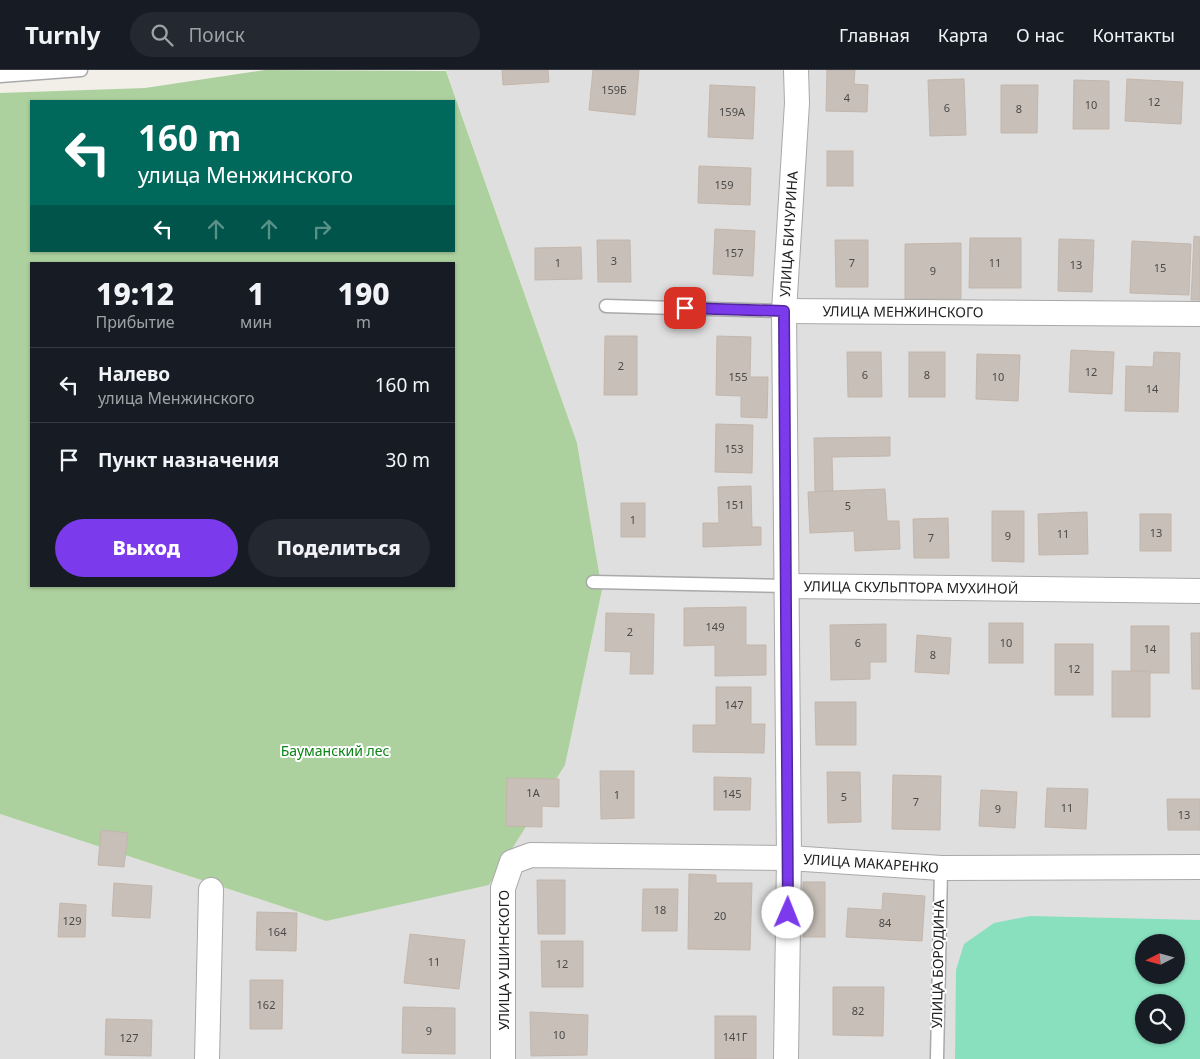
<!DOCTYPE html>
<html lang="ru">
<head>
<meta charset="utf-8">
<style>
  :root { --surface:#171b24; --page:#242831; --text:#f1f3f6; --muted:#9ea1a6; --line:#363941; --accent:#7c3aed }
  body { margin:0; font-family:"Noto Sans",sans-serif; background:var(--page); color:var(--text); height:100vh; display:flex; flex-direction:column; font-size:19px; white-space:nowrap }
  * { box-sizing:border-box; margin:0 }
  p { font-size:16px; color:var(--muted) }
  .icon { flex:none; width:28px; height:28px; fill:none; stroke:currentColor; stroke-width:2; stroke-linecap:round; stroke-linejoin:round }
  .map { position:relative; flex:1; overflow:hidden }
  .details { position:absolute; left:30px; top:192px; width:425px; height:325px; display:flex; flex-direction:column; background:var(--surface); border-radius:0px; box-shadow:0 1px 4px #0004 }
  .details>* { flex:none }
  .top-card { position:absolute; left:30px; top:30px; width:425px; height:152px; border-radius:0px; box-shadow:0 1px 4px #0004; background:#00695c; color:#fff; overflow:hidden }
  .needle { width:32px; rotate:264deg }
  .controls { position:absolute; left:1135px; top:864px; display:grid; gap:10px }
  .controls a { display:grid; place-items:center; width:50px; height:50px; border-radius:50%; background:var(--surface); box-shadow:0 1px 4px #0004; font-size:25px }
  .pin { position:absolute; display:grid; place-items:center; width:42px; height:42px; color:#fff; margin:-21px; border-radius:10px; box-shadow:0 2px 8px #0006 }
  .me { position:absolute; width:55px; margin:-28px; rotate:1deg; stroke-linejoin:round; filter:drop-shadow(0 0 4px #0008) }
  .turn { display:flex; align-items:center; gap:18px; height:105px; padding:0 25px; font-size:22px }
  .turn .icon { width:65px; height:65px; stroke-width:2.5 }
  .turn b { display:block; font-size:35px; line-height:42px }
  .lanes { display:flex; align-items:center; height:48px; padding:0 25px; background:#0003; justify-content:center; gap:25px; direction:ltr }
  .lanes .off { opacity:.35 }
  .eta { display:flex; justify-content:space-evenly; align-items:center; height:85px; text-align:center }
  .eta b { font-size:30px; font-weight:800; line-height:35px }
  .button { display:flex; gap:10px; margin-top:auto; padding:10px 25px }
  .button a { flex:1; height:58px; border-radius:30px; background:var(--accent); color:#fff; font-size:20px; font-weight:800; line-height:58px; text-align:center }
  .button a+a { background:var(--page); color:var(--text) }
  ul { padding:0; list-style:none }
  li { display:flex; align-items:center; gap:15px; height:75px; padding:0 25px; border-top:1px solid var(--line) }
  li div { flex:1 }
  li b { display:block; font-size:19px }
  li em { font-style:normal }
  header { display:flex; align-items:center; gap:30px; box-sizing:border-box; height:70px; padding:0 25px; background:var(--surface); border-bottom:1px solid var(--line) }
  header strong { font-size:24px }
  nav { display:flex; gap:28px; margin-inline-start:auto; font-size:18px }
  .search { width:350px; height:45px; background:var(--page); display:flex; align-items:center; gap:12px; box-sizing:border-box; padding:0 18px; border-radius:28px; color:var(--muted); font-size:19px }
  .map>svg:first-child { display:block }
  .residential { fill:#e0dfdf; fill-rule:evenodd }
  .forest { fill:#add19e; fill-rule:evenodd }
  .pitch { fill:#88e0be; fill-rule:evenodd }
  .building { fill:#c7bfb8; stroke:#c4b6ab }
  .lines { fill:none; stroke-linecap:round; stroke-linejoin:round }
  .lane-casing { stroke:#a9a9a9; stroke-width:15 }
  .street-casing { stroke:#a9a9a9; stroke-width:26 }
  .lane { stroke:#fff; stroke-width:12 }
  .street { stroke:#fff; stroke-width:24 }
  .route-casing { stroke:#51269a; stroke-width:12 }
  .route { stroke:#7c3aed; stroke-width:9 }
  .labels { text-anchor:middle; stroke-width:4; stroke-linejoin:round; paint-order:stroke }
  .number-label { font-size:11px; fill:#4b4948 }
  .street-label { font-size:14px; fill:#222; stroke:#fff }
  .park-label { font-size:14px; fill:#0c8416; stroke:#fff }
</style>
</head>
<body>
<header>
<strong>Turnly</strong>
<div class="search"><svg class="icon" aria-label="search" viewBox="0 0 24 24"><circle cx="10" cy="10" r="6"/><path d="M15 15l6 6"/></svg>Поиск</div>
<nav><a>Главная</a><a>Карта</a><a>О нас</a><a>Контакты</a></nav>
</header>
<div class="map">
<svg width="1200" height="989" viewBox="0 0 1200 989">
  <rect width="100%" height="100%" fill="#f2efe9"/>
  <!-- residential -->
  <path class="residential" d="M446,0h754v989h-1200v-245l326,107 239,-156 37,-175 -25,-147zM1144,872h32v33h-32zM1144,932h32v33h-32z"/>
  <!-- forest -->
  <path class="forest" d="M265,0l181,1 131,372 25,147 -37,175 -76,120 -163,36 -326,-107v-721l145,-5zM31,31h423v150h-423zM31,194h423v322h-423z"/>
  <!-- pitch -->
  <path class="pitch" d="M1030,846l170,4v139h-245l1,-89 8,-26 30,-21zM1144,872h32v33h-32zM1144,932h32v33h-32z"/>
  <!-- building -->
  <g class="building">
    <path d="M502,0h46l1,12 -46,3z"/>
    <path d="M593,0h46l-4,45 -46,-5z"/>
    <path d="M827,0h28l-1,14 14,1 -1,27 -41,-1z"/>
    <path d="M964,9l2,56 -36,1 -2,-56z"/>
    <path d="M1127,9l56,3 -2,42 -56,-3z"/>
    <path d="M1074,10l35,1v48h-36z"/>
    <path d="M710,15l45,2 -2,52 -45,-2z"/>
    <path d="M1001,15h37l-1,48h-36z"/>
    <rect x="827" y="81" width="26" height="35"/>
    <path d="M699,96l52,2 -1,37 -52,-2z"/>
    <path d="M715,159l40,2 -2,45 -40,-2z"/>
    <path d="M1194,166l6,1v63h-9z"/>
    <path d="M970,168h51v50h-52z"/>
    <path d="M1059,169l35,1 -2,52 -34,-1z"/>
    <path d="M597,170h33l1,42h-33z"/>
    <path d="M835,170h33v47h-32z"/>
    <path d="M1132,171l59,3 -2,51 -59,-2z"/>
    <path d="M961,173v56h-56v-55z"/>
    <path d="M581,177l1,32 -47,1v-32z"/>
    <path d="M605,266h32v59h-33z"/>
    <path d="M717,266l34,1 -1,40h18l-1,41 -26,-1v-21l-25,-1z"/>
    <path d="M1071,280l43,2 -2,42 -43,-2z"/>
    <path d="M847,282h34l1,45h-34z"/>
    <rect x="909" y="282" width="36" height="45"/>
    <path d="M1154,282l26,1 -2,59 -53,-1 1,-45 27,1z"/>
    <path d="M977,284l43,1 -2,46 -42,-2z"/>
    <path d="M716,354l37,1 -1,48 -37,-1z"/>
    <path d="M890,367v19l-58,1 1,35h-18l-1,-54z"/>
    <path d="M751,416l1,41h9v18l-58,2v-24h16l-1,-36z"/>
    <path d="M885,419l2,32h12l1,28 -45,2 -1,-20 -44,2 -2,-41z"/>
    <rect x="621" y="433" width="24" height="34"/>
    <path d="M992,441h32v51l-32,-1z"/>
    <path d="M1087,442l1,42 -49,1 -1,-41z"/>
    <rect x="1140" y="444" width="31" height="37"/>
    <path d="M948,448l1,40h-35l-1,-39z"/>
    <path d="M746,537v38h20v30l-51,1v-31l-31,1v-38z"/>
    <path d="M606,543l48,1 -1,60h-23l1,-22 -26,-1z"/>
    <rect x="989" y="553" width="34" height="40"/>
    <path d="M886,554v38h-16v17l-39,1 -1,-55z"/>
    <rect x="1131" y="556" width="38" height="47"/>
    <path d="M1191,563h9v56h-8z"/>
    <path d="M917,565l34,3 -2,36 -34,-2z"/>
    <rect x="1055" y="574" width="38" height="51"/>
    <rect x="1112" y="601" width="38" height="46"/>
    <path d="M716,617h35v37h14l-1,29 -71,-1v-27h23z"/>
    <path d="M815,632h41v43h-40z"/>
    <path d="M600,701h34v47l-33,1z"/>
    <path d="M827,702h33l1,50 -33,1z"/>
    <path d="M893,705l48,1 -1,54 -48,-1z"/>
    <path d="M714,707l37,1 -1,32h-36z"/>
    <path d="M507,708l52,1v28l-17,-1v21l-36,-1z"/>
    <path d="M1047,718l41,1 -2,40 -41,-2z"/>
    <path d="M981,720l36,2 -2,36 -36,-2z"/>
    <path d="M1167,729h33v31h-32z"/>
    <path d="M101,760l27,3 -4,34 -26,-2z"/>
    <path d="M689,804l27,1v8h36l-2,67 -62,-1z"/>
    <path d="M537,810h28v54h-27z"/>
    <rect x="803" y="812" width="22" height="55"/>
    <path d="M114,813l38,3 -2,32 -38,-2z"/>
    <path d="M643,819h35l-1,42h-35z"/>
    <path d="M883,823l42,3 -3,45 -76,-4 2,-29 34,2z"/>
    <path d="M60,833l26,2 -1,32h-27z"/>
    <path d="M257,842l40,1 -1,38 -40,-1z"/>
    <path d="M410,864l55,6 -6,49 -55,-6z"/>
    <path d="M541,871h42v46h-41z"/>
    <path d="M250,910h33l-1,49h-32z"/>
    <path d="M833,917h51l-1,49 -50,-1z"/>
    <path d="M403,937l52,1v46l-53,-1z"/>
    <path d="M530,942l58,3 -1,40 -56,1z"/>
    <rect x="715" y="946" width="41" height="43"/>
    <path d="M106,949l46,1 -1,36 -46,-1z"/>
  </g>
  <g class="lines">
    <defs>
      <g id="lane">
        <path d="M0,6l81,-6"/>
        <path d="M606,236l178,5"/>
        <path d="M593,512l194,4"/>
        <path d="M937,989l4,-191"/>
      </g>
      <g id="street">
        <path id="s1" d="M784,241l416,3"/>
        <path id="s2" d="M787,516l413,5"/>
        <path d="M207,989l4,-169"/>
        <path id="s3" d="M503,989v-171l9,-26 19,-7 258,3 152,10 259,-1"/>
        <path id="s4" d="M786,989l3,-201 -5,-547 13,-208 -1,-33"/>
      </g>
    </defs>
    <!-- lane casing -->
    <use href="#lane" class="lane-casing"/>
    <!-- street casing -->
    <use href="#street" class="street-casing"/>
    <!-- lane -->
    <use href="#lane" class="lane"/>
    <!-- street -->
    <use href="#street" class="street"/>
  </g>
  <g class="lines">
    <defs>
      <path id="route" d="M685,238l99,3 4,602"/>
    </defs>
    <!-- route casing -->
    <use href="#route" class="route-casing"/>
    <!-- route -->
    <use href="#route" class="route"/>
  </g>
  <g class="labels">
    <!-- number labels -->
    <g class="number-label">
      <text x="614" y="24">159Б</text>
      <text x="847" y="32">4</text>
      <text x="1154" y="36">12</text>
      <text x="1091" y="39">10</text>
      <text x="947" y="42">6</text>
      <text x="1019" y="43">8</text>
      <text x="732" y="46">159А</text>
      <text x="724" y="119">159</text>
      <text x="734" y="187">157</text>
      <text x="614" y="195">3</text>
      <text x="558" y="197">1</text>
      <text x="852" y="197">7</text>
      <text x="995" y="197">11</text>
      <text x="1076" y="199">13</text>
      <text x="1160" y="202">15</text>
      <text x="933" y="205">9</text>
      <text x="621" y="300">2</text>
      <text x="1091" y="306">12</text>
      <text x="865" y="309">6</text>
      <text x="927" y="309">8</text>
      <text x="738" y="311">155</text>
      <text x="998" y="311">10</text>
      <text x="1152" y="323">14</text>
      <text x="734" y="383">153</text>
      <text x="735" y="439">151</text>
      <text x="848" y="440">5</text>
      <text x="633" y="454">1</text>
      <text x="1156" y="467">13</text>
      <text x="1063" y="468">11</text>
      <text x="1008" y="470">9</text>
      <text x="931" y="472">7</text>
      <text x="715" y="561">149</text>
      <text x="630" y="566">2</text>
      <text x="858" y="577">6</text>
      <text x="1006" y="577">10</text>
      <text x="1150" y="583">14</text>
      <text x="933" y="589">8</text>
      <text x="1074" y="603">12</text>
      <text x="734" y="639">147</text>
      <text x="533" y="727">1А</text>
      <text x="732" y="728">145</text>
      <text x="617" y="729">1</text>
      <text x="844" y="731">5</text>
      <text x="916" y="736">7</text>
      <text x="1067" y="742">11</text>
      <text x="998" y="743">9</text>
      <text x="1184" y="749">13</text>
      <text x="660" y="844">18</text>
      <text x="720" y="850">20</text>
      <text x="72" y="855">129</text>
      <text x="885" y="857">84</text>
      <text x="277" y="866">164</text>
      <text x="434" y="896">11</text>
      <text x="562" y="898">12</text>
      <text x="266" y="939">162</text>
      <text x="858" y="945">82</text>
      <text x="429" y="965">9</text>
      <text x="559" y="969">10</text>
      <text x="735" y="971">141Г</text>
      <text x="129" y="972">127</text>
    </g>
    <!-- street labels -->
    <g class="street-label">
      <text dy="5" stroke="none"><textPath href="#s4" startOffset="825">УЛИЦА БИЧУРИНА</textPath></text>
      <text dy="5" stroke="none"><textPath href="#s1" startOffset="119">УЛИЦА МЕНЖИНСКОГО</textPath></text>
      <text dy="5" stroke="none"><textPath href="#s2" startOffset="124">УЛИЦА СКУЛЬПТОРА МУХИНОЙ</textPath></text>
      <text dy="5" stroke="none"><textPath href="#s3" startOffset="559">УЛИЦА МАКАРЕНКО</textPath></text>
      <text transform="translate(504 890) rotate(-90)" y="5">УЛИЦА УШИНСКОГО</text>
      <text transform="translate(938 894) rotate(-89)" y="5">УЛИЦА БОРОДИНА</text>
    </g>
    <!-- park labels -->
    <g class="park-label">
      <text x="335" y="686">Бауманский лес</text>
    </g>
  </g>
</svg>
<div class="controls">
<a><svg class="needle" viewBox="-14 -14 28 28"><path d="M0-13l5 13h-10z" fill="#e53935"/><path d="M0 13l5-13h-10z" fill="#9ea1a6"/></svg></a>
<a><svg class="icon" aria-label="search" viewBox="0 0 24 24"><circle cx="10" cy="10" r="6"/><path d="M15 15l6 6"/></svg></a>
</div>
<div class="pin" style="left:685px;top:238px;background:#d93025"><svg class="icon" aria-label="arrive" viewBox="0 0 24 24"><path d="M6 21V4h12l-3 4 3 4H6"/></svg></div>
<svg class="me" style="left:788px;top:843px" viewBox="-20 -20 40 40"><circle r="19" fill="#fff"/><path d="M0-13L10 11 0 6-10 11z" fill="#7c3aed"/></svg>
<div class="top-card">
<div class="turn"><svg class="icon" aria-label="left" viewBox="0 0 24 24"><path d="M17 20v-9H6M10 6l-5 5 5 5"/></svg><div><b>160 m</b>улица Менжинского</div></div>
<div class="lanes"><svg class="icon" aria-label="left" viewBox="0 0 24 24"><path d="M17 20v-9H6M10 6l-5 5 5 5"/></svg><svg class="icon off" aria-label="ahead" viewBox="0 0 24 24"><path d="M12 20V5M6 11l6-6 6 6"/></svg><svg class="icon off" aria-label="ahead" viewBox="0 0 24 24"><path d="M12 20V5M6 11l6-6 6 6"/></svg><svg class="icon off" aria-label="right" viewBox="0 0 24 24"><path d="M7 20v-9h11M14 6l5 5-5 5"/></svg></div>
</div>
<section class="details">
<div class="eta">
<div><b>19:12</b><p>Прибытие</p></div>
<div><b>1</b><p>мин</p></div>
<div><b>190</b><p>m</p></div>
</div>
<ul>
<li><svg class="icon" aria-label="left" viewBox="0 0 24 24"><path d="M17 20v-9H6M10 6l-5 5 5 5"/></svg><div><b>Налево</b><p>улица Менжинского</p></div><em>160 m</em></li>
<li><svg class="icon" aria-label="arrive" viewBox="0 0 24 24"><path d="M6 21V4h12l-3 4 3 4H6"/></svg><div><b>Пункт назначения</b></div><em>30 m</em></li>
</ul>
<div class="button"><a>Выход</a><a>Поделиться</a></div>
</section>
</div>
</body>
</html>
